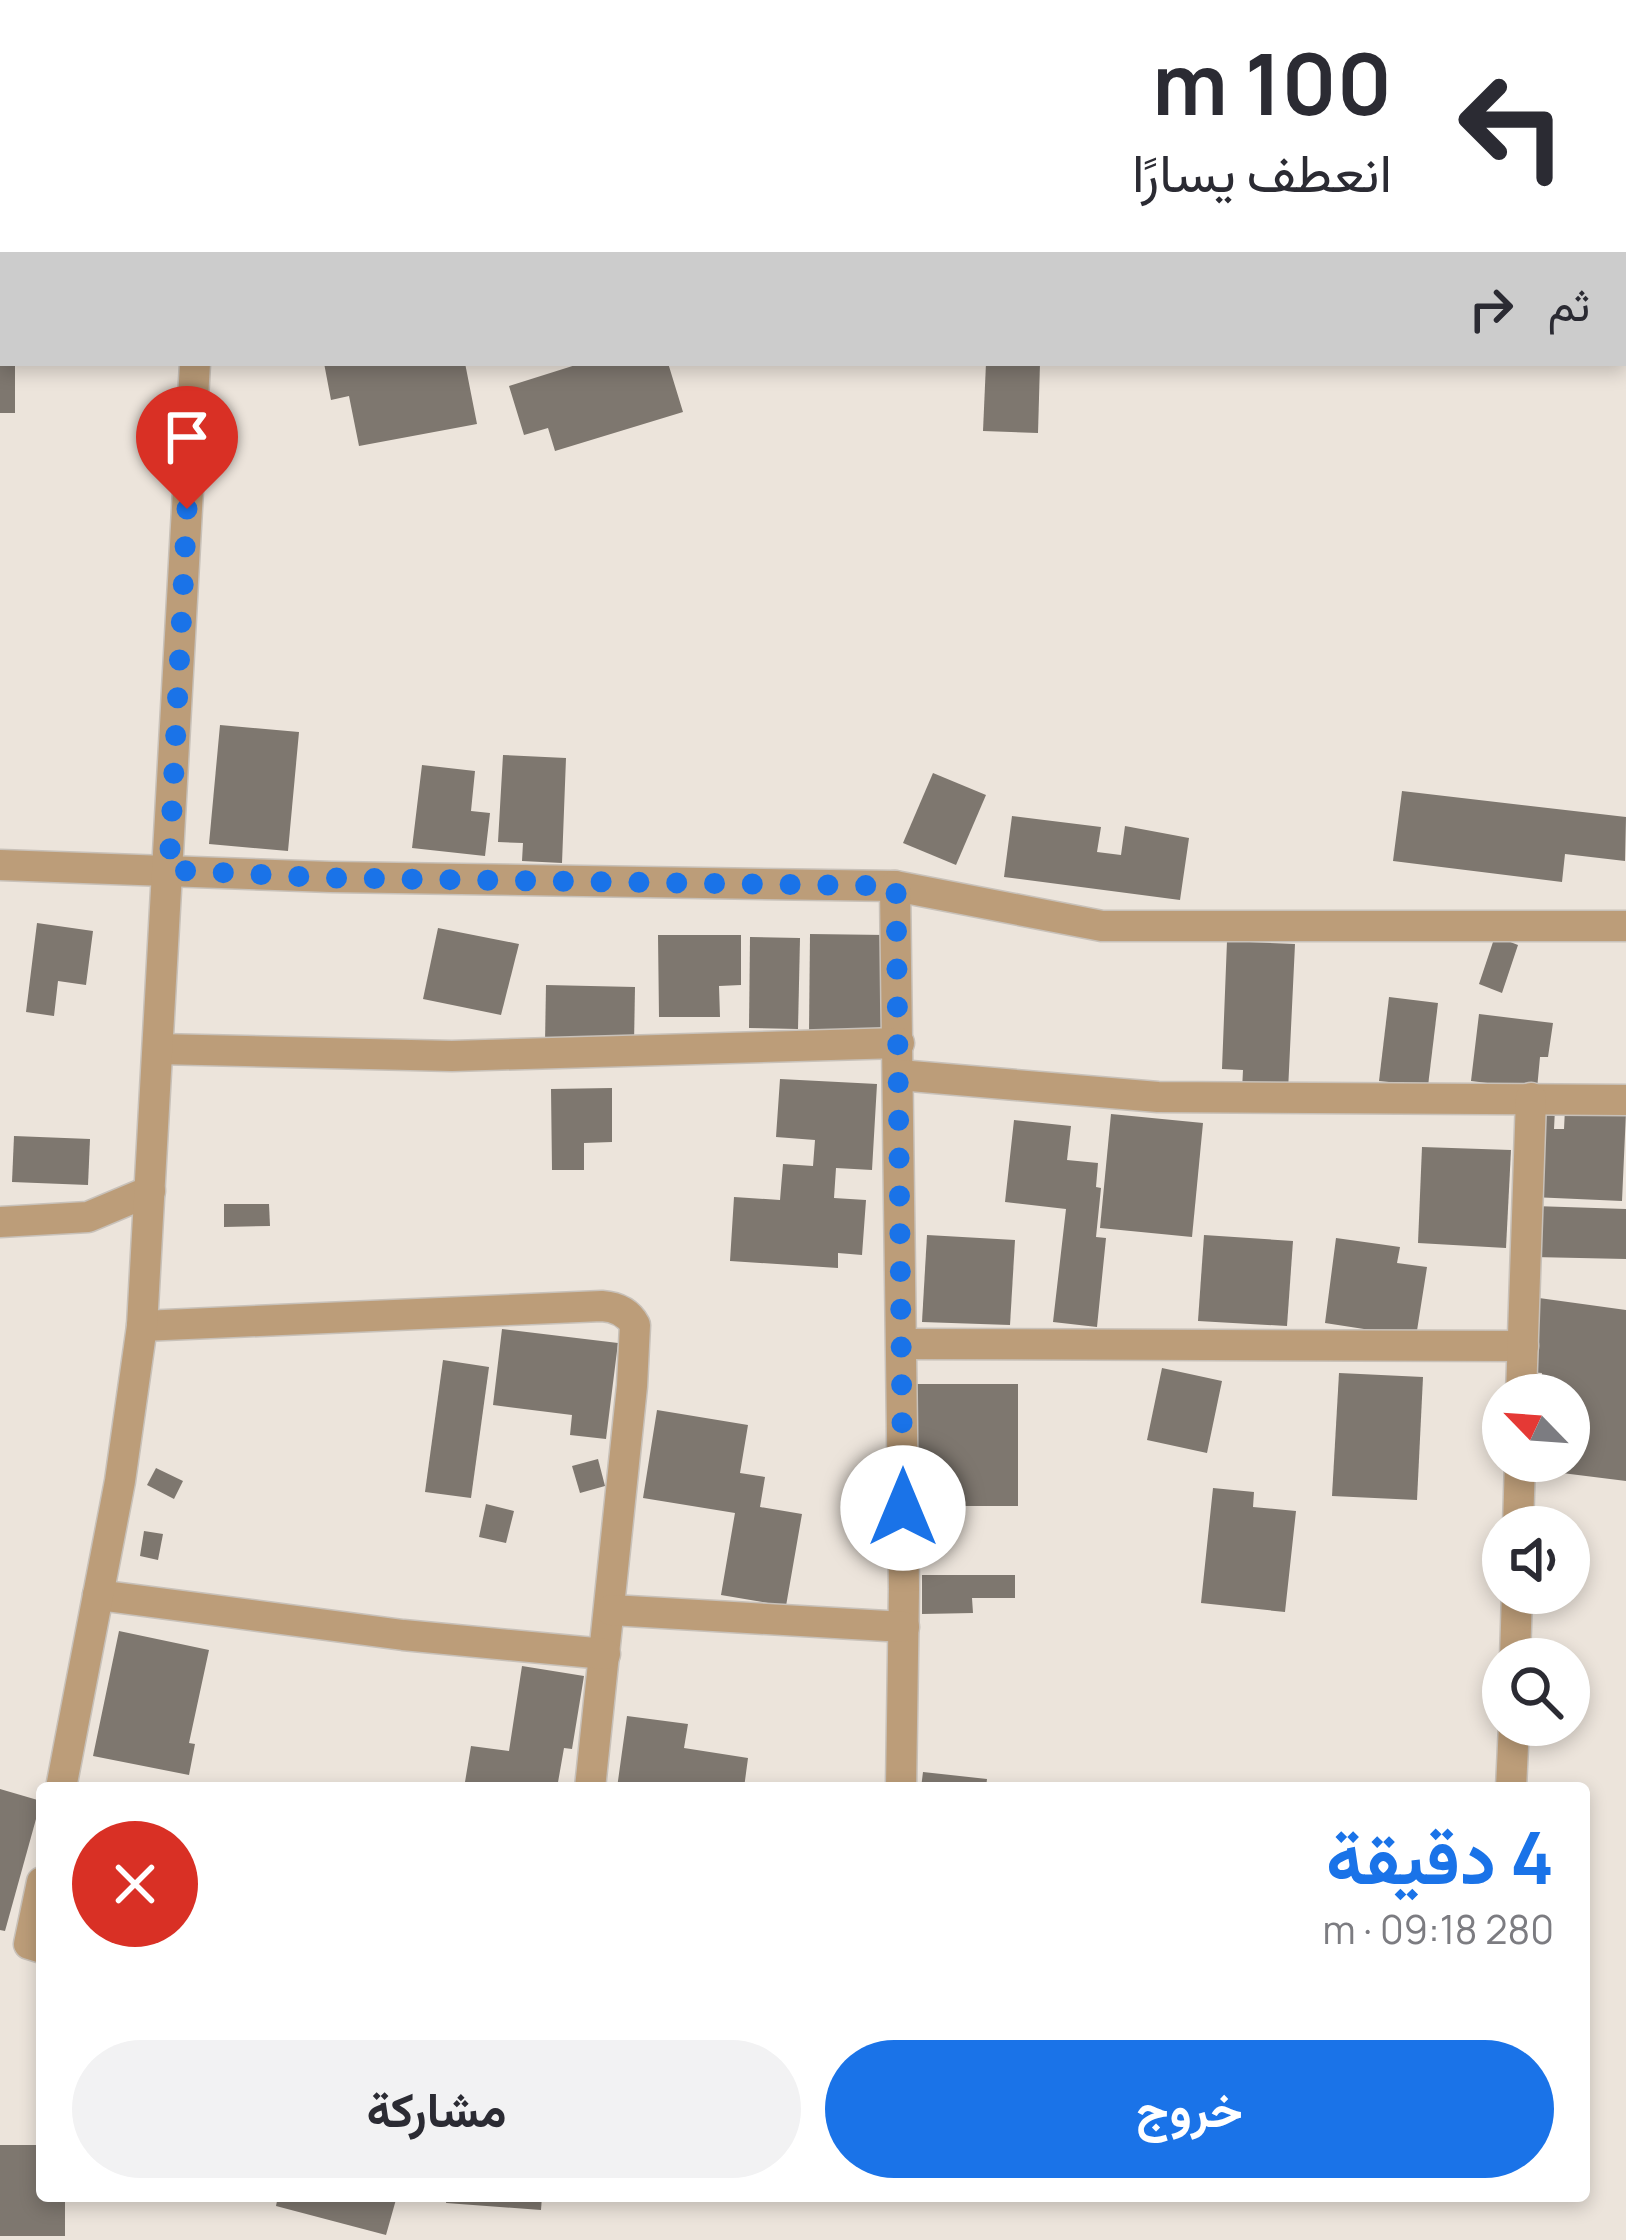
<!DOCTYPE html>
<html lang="ar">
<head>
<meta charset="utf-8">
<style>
  :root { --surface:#fff; --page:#f2f2f3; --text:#2b2b33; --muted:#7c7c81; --accent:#1a73e8 }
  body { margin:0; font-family:Manrope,Vazirmatn,sans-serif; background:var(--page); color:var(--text); direction:rtl; height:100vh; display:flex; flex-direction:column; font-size:45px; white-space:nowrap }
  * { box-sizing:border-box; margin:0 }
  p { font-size:39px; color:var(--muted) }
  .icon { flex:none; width:66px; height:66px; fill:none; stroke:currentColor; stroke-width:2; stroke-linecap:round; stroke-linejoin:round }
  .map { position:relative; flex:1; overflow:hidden; direction:ltr }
  .panel { position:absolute; left:36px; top:1782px; width:1554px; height:420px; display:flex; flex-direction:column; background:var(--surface); border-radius:12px; box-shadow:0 6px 18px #0003; direction:rtl }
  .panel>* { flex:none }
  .hud { position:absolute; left:0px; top:0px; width:1626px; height:366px; box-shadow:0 6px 18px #0003; direction:rtl; background:#fff; color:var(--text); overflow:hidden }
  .needle { width:78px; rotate:295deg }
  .tools { position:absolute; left:1482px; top:1374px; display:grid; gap:24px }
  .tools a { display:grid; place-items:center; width:108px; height:108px; border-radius:50%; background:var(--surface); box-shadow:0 6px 18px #0003; font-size:60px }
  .pin { position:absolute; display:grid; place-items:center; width:102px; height:102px; color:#fff; margin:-123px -51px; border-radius:50% 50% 50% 0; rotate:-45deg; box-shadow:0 0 12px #0007 }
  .pin .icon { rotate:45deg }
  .me { position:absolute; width:132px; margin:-66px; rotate:0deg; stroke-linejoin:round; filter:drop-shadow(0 0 9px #0008) }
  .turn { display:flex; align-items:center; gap:42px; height:252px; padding:0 36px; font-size:54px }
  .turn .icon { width:156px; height:156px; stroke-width:2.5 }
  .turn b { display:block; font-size:84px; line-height:102px }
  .then { display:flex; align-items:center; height:114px; padding:0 36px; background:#0003; gap:24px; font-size:45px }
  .round { display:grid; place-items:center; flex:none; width:126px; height:126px; border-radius:63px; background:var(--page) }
  .overview { display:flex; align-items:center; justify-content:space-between; height:204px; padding:0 36px }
  h1 { font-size:72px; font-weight:700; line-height:90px; color:var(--accent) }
  .action { display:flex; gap:24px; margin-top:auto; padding:24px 36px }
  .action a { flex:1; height:138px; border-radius:72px; background:var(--accent); color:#fff; font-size:48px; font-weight:700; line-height:138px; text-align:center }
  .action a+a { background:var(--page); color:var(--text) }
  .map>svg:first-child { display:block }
  .building { fill:#7e776f }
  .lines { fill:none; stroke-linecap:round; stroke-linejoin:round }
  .street-casing { stroke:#c8c1b9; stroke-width:33 }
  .street { stroke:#bc9d79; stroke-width:30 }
  .route { stroke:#1a73e8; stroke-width:21; stroke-dasharray:0 37.8 }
</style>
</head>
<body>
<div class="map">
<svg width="1626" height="2240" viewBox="0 0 1626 2240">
  <rect width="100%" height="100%" fill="#ece4db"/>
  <!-- building -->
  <g class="building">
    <rect x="0" y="363" width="15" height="50"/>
    <path d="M324,363h141l12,61 -118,22 -10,-50 -18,4z"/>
    <path d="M582,363h86l15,49 -128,39 -7,-23 -24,7 -15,-49z"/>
    <path d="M986,363h54l-2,70 -55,-2z"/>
    <path d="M220,725l79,7 -11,119 -79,-7z"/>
    <path d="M503,755l63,3 -4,105 -40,-2 1,-18 -25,-1z"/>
    <path d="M422,765l53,6 -4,40 19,2 -5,43 -73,-8z"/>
    <path d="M933,773l53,22 -30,70 -53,-22z"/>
    <path d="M1402,791l224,26 -1,44 -60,-7 -3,28 -169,-21z"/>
    <path d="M1012,816l89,11 -4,25 24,3 4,-29 64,12 -9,62 -176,-23z"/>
    <path d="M37,923l56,8 -7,54 -28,-4 -4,35 -28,-4z"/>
    <path d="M438,928l81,16 -18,71 -78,-16z"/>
    <path d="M810,934l76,1 -1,98h-76z"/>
    <path d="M658,935h83v50l-22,1 1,31h-61z"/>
    <path d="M1495,936l23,9 -16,48 -23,-9z"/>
    <path d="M750,937l50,1 -2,91 -49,-1z"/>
    <path d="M1227,941l68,3 -7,147 -46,-1 1,-20 -21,-1z"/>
    <path d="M546,985l89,2 -1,57 -89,-1z"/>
    <path d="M1389,997l49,6 -10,83 -49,-5z"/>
    <path d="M1479,1014l74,9 -5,34h-8l-3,32 -66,-8z"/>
    <path d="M780,1079l97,5 -5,86 -36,-2 -2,30 32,2 -4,55 -24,-2v15l-108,-7 4,-64 46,3 3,-36 30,2 2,-26 -39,-3z"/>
    <path d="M612,1088v54l-28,1v27h-32l-1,-81z"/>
    <path d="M1536,1109h19l-1,20h10l1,-20 61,3 -4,89 -90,-4z"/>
    <path d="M1111,1114l92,9 -11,114 -92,-9z"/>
    <path d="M1014,1120l57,6 -4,34 31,3 -2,24 5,1 -5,49 10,1 -9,89 -44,-5 13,-113 -61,-7z"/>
    <path d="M14,1136l76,3 -2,46 -76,-3z"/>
    <path d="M1422,1147l89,3 -5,98 -88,-5z"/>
    <path d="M224,1204h45l1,22 -46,1z"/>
    <path d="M1534,1206l92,3v50l-93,-2z"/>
    <path d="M927,1235l88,5 -5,85 -88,-3z"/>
    <path d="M1204,1235l89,6 -6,85 -89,-5z"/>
    <path d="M1336,1238l64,9 -3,16 30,4 -11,70 -91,-14z"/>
    <path d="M1539,1298l87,12v171l-96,-12 1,-8h38v-66h-30l3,-22 -13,-1z"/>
    <path d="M502,1329l116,14 -12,96 -36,-4 2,-20 -79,-10z"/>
    <path d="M443,1360l46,7 -18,131 -46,-6z"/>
    <path d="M1162,1368l60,13 -15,72 -60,-13z"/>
    <path d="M1339,1373l84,4 -6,123 -85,-4z"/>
    <rect x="915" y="1384" width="103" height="122"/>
    <path d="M657,1410l91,15 -8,48 25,4 -5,30 42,7 -16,92 -65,-11 14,-82 -92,-15z"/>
    <path d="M598,1459l7,27 -25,7 -8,-27z"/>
    <path d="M156,1468l27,13 -9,18 -27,-14z"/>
    <path d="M1213,1488l41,4 -1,15 43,4 -11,101 -84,-9z"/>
    <path d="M486,1504l28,7 -8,32 -27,-6z"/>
    <path d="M144,1531l19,3 -5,26 -18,-4z"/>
    <path d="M922,1575h93v23h-43l1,15 -51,1z"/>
    <path d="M119,1631l90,19 -20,93 6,1 -6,31 -96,-19z"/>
    <path d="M522,1666l62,10 -12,73 -8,-1 -7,40h-93l7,-42 38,5z"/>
    <path d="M627,1716l61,8 -4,24 64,10 -4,30h-127z"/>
    <path d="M923,1772l64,7 -1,9h-65z"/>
    <path d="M0,1789l41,12 -36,130 -5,-1z"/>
    <path d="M0,2145h42v51h23v40h-65z"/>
    <path d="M278,2196h119l-11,39 -110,-29z"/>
    <path d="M447,2196h95l-1,14 -95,-7z"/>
  </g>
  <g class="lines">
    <defs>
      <g id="street">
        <path d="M183,0l1,3"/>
        <path d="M374,0l1,3"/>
        <path d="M1623,304l3,-15"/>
        <path d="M1623,336h3"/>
        <path d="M0,865l331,12 564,9 207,40h524"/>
        <path d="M895,886l9,703 -3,199"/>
        <path d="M158,1049l294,7 447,-13"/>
        <path d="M899,1075l259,22 468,3"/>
        <path d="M0,1222l88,-5 62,-26"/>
        <path d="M142,1326l460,-20c14,1 26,6 33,19l-3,61 -42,402"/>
        <path d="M902,1344l621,2"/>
        <path d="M1521,1395l10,-297"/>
        <path d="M1518,1527l2,-66"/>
        <path d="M98,1595l305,40 202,19"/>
        <path d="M611,1610l293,17"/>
        <path d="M1515,1659l2,-66"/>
        <path d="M61,1788l59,-307 22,-155 53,-963"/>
        <path d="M1511,1788l3,-63"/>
        <path d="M42,1882l-13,62 13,4"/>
      </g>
    </defs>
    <!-- street casing -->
    <use href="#street" class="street-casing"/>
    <!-- street -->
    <use href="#street" class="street"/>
  </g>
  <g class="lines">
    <!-- route -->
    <path class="route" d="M187,509l-18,361 162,8 565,8 7,622"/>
  </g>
</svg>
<div class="tools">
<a><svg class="needle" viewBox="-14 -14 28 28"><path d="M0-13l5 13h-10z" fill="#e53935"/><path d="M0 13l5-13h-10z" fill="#7c7c81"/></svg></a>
<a><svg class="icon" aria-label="sound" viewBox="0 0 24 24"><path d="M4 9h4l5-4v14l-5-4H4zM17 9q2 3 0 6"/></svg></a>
<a><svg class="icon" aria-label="search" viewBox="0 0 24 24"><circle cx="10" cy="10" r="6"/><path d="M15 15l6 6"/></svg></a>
</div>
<div class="pin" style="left:187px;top:509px;background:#d93025"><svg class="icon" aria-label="arrive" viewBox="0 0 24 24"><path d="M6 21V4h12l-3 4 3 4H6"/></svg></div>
<svg class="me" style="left:903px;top:1508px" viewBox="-20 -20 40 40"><circle r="19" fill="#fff"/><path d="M0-13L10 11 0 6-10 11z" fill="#1a73e8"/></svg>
<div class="hud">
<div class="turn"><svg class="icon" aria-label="left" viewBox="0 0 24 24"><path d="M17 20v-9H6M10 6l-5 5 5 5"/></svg><div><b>100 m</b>انعطف يسارًا</div></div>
<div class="then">ثم<svg class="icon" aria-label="right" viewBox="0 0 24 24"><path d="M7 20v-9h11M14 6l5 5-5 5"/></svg></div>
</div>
<section class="panel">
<div class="overview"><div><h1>4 دقيقة</h1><p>280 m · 09:18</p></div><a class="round" style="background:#d93025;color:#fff"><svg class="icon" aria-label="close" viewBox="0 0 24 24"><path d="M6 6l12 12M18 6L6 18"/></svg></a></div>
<div class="action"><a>خروج</a><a>مشاركة</a></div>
</section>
</div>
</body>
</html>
